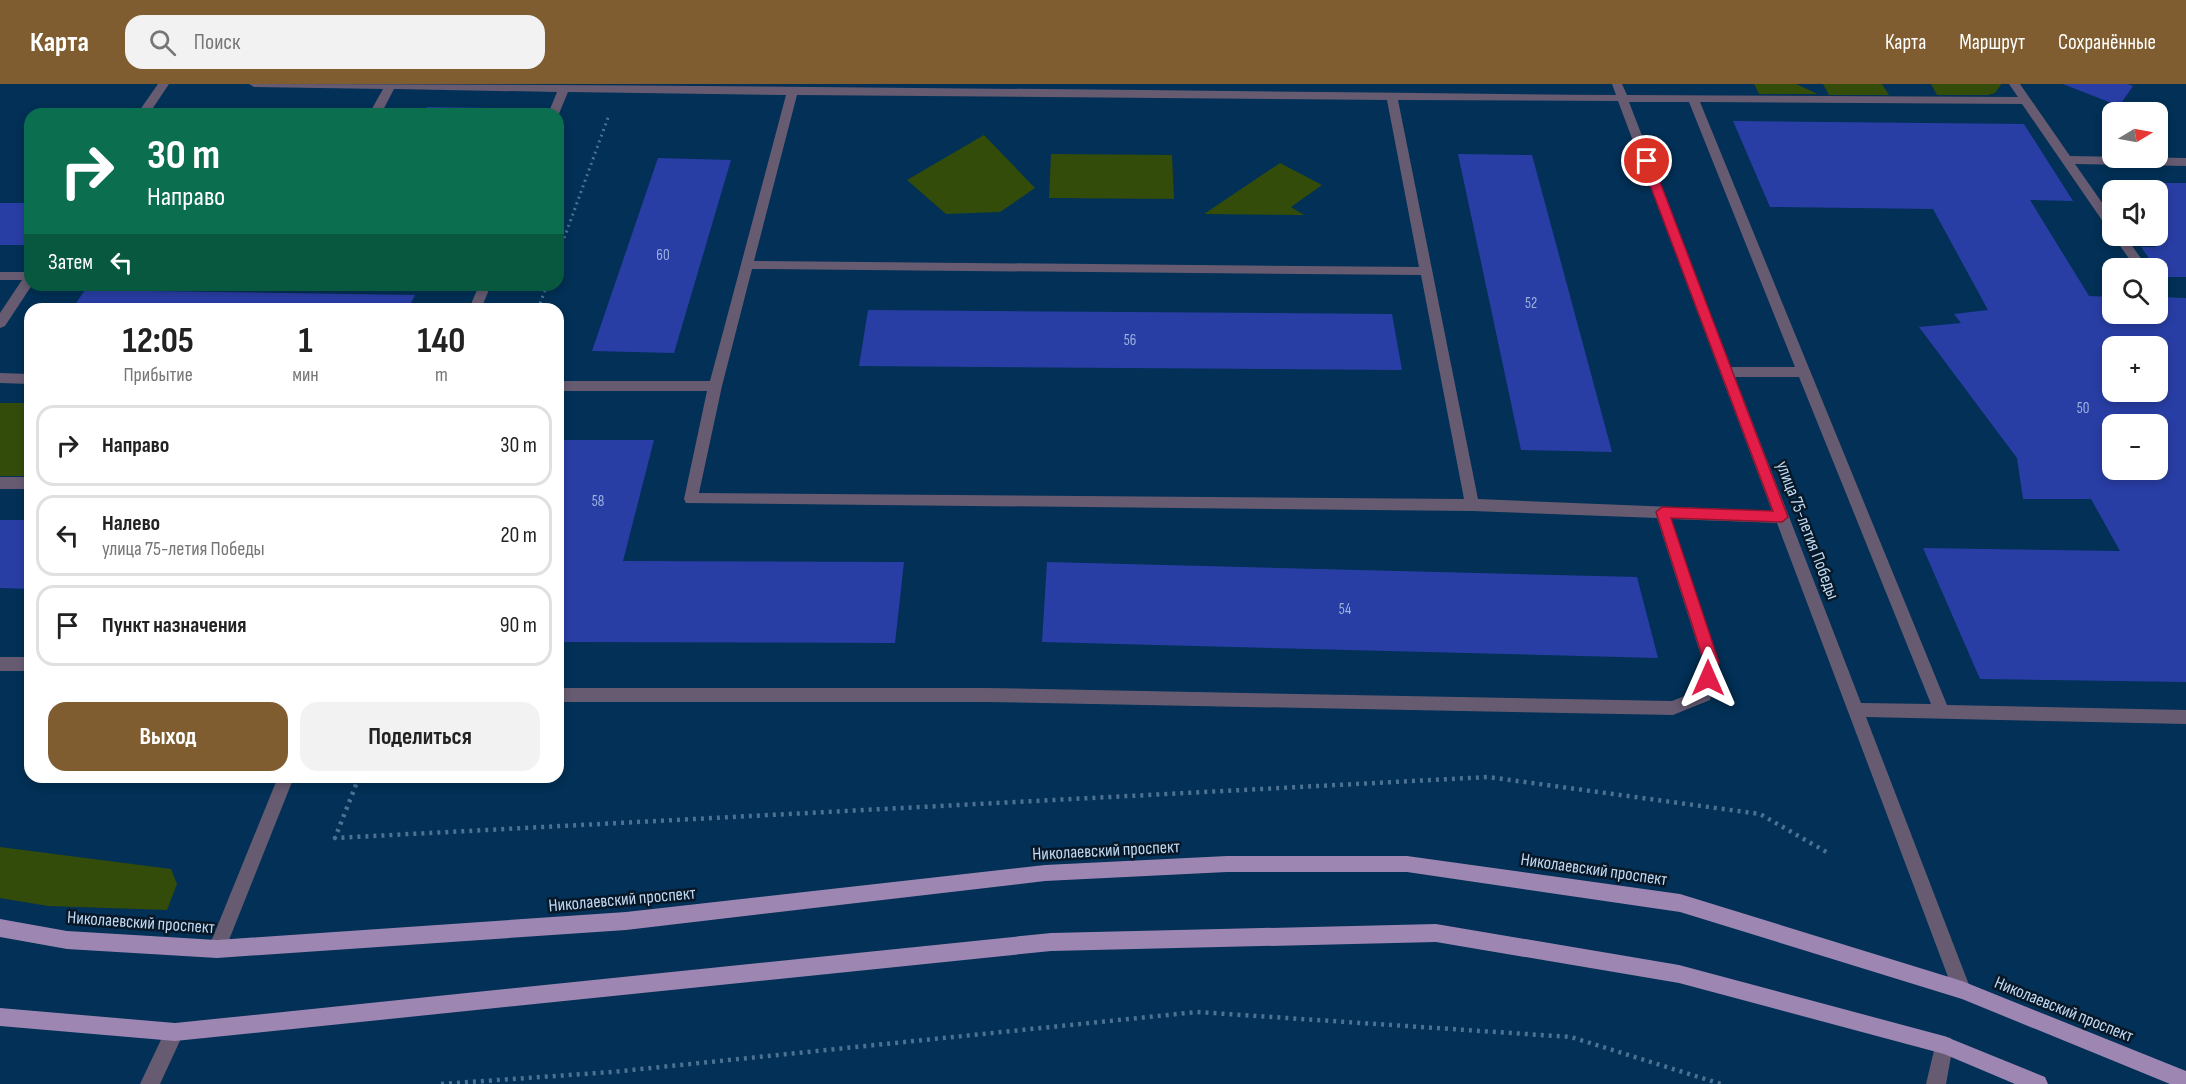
<!DOCTYPE html>
<html lang="ru">
<head>
<meta charset="utf-8">
<style>
  :root { --surface:#fff; --page:#f2f2f2; --text:#222; --muted:#767676; --line:#e0e0e0; --accent:#805d30 }
  body { margin:0; font-family:"Sofia Sans Condensed",sans-serif; background:var(--page); color:var(--text); height:100vh; display:flex; flex-direction:column; font-size:22px; white-space:nowrap }
  * { box-sizing:border-box; margin:0 }
  p { font-size:20px; color:var(--muted) }
  .icon { flex:none; width:33px; height:33px; fill:none; stroke:currentColor; stroke-width:2; stroke-linecap:round; stroke-linejoin:round }
  .map { position:relative; flex:1; overflow:hidden }
  .panel { position:absolute; left:24px; top:219px; width:540px; height:480px; display:flex; flex-direction:column; background:var(--surface); border-radius:18px; box-shadow:0 3px 9px #0003 }
  .panel>* { flex:none }
  .banner { position:absolute; left:24px; top:24px; width:540px; height:183px; border-radius:18px; box-shadow:0 3px 9px #0003; background:#0b6e4f; color:#fff; overflow:hidden }
  .needle { width:39px; rotate:80deg }
  .controls { position:absolute; left:2102px; top:18px; display:grid; gap:12px }
  .controls a { display:grid; place-items:center; width:66px; height:66px; border-radius:12px; background:var(--surface); box-shadow:0 3px 9px #0003; font-size:30px }
  .pin { position:absolute; display:grid; place-items:center; width:51px; height:51px; color:#fff; margin:-26px; border:3px solid #fff; border-radius:50%; box-shadow:0 2px 6px #0007 }
  .me { position:absolute; width:66px; margin:-33px; rotate:0deg; stroke-linejoin:round; filter:drop-shadow(0 0 4px #0008) }
  .turn { display:flex; align-items:center; gap:21px; height:126px; padding:0 24px; font-size:27px }
  .turn .icon { width:78px; height:78px; stroke-width:2.5 }
  .turn b { display:block; font-size:42px; line-height:51px }
  .then { display:flex; align-items:center; height:57px; padding:0 24px; background:#0003; gap:12px; font-size:22px }
  .eta { display:flex; justify-content:space-evenly; align-items:center; height:102px; text-align:center }
  .eta b { font-size:36px; font-weight:700; line-height:42px }
  .button { display:flex; gap:12px; margin-top:auto; padding:12px 24px }
  .button a { flex:1; height:69px; border-radius:18px; background:var(--accent); color:#fff; font-size:24px; font-weight:700; line-height:69px; text-align:center }
  .button a+a { background:var(--page); color:var(--text) }
  ul { padding:0; list-style:none }
  li { display:flex; align-items:center; gap:18px; height:81px; margin:0 12px 9px; padding:0 12px; border:3px solid var(--line); border-radius:18px }
  li div { flex:1 }
  li b { display:block; font-size:22px }
  li em { font-style:normal }
  header { display:flex; align-items:center; gap:36px; box-sizing:border-box; height:84px; padding:0 30px; background:var(--accent); color:#fff }
  header strong { font-size:28px }
  nav { display:flex; gap:33px; margin-inline-start:auto; font-size:21px }
  .search { width:420px; height:54px; background:var(--page); display:flex; align-items:center; gap:15px; box-sizing:border-box; padding:0 21px; border-radius:18px; color:var(--muted); font-size:22px }
  .map>svg:first-child { display:block }
  .green { fill:#334c0a }
  .building { fill:#293ea5; fill-rule:evenodd }
  .lines { fill:none; stroke-linecap:round; stroke-linejoin:round }
  .path-far1 { stroke:#4c7192; stroke-width:3; stroke-dasharray:2 4; stroke-linecap:butt }
  .path { stroke:#4c7192; stroke-width:4.5; stroke-dasharray:3 5; stroke-linecap:butt }
  .minor { fill:#675b71; fill-rule:evenodd }
  .major { fill:#9e86b2; fill-rule:evenodd }
  .route { fill:#e11d48; stroke:#92132f; stroke-width:1.5 }
  .labels { text-anchor:middle; stroke-width:5; stroke-linejoin:round; paint-order:stroke }
  .number-label { font-size:15px; fill:#9cb2de }
  .street-label { font-size:18px; fill:#c2d9f1; stroke:#071829 }
</style>
</head>
<body>
<header>
<strong>Карта</strong>
<div class="search"><svg class="icon" aria-label="search" viewBox="0 0 24 24"><circle cx="10" cy="10" r="6"/><path d="M15 15l6 6"/></svg>Поиск</div>
<nav><a>Карта</a><a>Маршрут</a><a>Сохранённые</a></nav>
</header>
<div class="map">
<svg width="2186" height="1000" viewBox="0 0 2186 1000">
  <rect width="100%" height="100%" fill="#023056"/>
  <!-- green -->
  <g class="green">
    <path d="M1754,0h42l22,10h-59z"/>
    <path d="M1823,0h59l7,11h-60z"/>
    <path d="M1931,0h69l1,1 -6,8 -7,2h-51z"/>
    <path d="M984,51l51,53 -35,24 -54,2 -39,-34z"/>
    <path d="M1051,70l121,1 2,44 -125,-1z"/>
    <path d="M1280,79l42,22 -31,22 13,8 -100,-1z"/>
    <rect x="0" y="319" width="30" height="73"/>
    <path d="M0,763l171,22 6,15 -10,26 -119,-4 -48,-8z"/>
  </g>
  <!-- building -->
  <g class="building">
    <path d="M2063,0h65l5,2 -14,20z"/>
    <path d="M427,23l64,1 -3,6h-65z"/>
    <path d="M1733,37l291,3 49,77 -43,-1 59,96 23,1v17h45v-17l29,1v384l-206,-3 -57,-131 197,3 -29,-52h-68l-6,-41 -98,-131 42,-4 -7,-9 34,-4 -55,-101 -163,-2zM2112,262h45v46h-45zM2112,340h45v46h-45z"/>
    <path d="M1458,70l74,1 80,297 -91,-2z"/>
    <path d="M658,74l73,2 -57,193 -82,-2z"/>
    <path d="M2112,99h74v94h-24l-21,-30h15l-8,-11h9v-46h-40z"/>
    <path d="M0,119h30v38l-3,4h-27z"/>
    <path d="M85,206l330,5 -7,14h-336z"/>
    <path d="M868,226l524,4 10,56 -543,-4z"/>
    <path d="M559,356h95l-31,121 281,1 -9,81 -337,-1z"/>
    <path d="M0,436h30v69l-30,-1z"/>
    <path d="M1047,478l590,15 21,81 -616,-16z"/>
  </g>
  <g class="lines">
    <!-- path-far1 -->
    <g class="path-far1">
      <path d="M558,171l51,-140"/>
      <path d="M538,225l9,-24"/>
    </g>
    <!-- path -->
    <g class="path">
      <path d="M359,693l-24,61 1153,-61 272,37 70,40"/>
      <path d="M441,1000l171,-12 585,-60 374,25 150,47"/>
    </g>
    <!-- minor -->
    <g class="minor">
      <path d="M158,0h11l-20,30h-12z"/>
      <path d="M249,0c454,0 910,7 1367,11l-4,-11h10l5,11 391,2 -9,-13h11l50,72 116,2v8l-111,-2 37,53v13l-4,-1 -86,-125 -322,-2 247,603 239,5v14l-320,-7 105,273 -3,6 -6,3 -6,-3 -3,-6 -176,-467 -106,-4 48,143 -9,38 -37,15 -687,-13h-428v-14h428l686,13 25,-10 6,-29 -46,-144 -185,-7 -786,-8 -2,-4 23,-108h-149v-10h152l76,-286 -218,-3 -10,24v-2h-10l9,-22 -163,-3 -13,25h-12l14,-25 -129,-2zM797,11l590,5 32,167 -665,-6zM1398,16l220,1 154,410 -294,-12zM1629,18h60l106,265h-64zM752,185l669,6 43,224 -765,-6 23,-107zM1735,293h64l132,327 -70,-1z"/>
      <path d="M2113,152h12l20,28 -2,3h-8z"/>
      <path d="M0,188h30v13h2l-27,41 -5,2v-15l22,-33h-22z"/>
      <path d="M479,201h12l-10,24h-12z"/>
      <path d="M0,289l30,1v10l-30,-1z"/>
      <rect x="0" y="393" width="30" height="12"/>
      <rect x="0" y="573" width="30" height="14"/>
      <path d="M278,693h16l-71,178 -6,3 -6,-3 -3,-6z"/>
      <path d="M175,939l7,2 2,7 -24,52h-20l28,-59z"/>
      <path d="M1944,952l7,2 2,7 -7,39h-20l11,-46z"/>
    </g>
    <!-- major -->
    <g class="major">
      <path d="M1227,772h180l273,38 282,87 224,90v13h-16l-208,-85 -282,-87 -273,-40h-180l-182,9 -419,49 -409,28 -150,-9 -67,-12v-18l67,12 150,9 409,-28 419,-47z"/>
      <path d="M1436,840l243,41 265,71 101,41 3,7h-33l-71,-30 -265,-71 -243,-41 -385,9 -876,90 -175,-15v-18l175,15 876,-90z"/>
    </g>
  </g>
  <!-- route -->
  <path class="route" d="M1647,73l5,4 136,356 -6,5 -111,-4 48,144 -6,21 -5,1 -8,-6 4,-16 -48,-150 6,-5 111,4 -132,-350z"/>
  <g class="labels">
    <!-- number labels -->
    <g class="number-label">
      <text x="663" y="176">60</text>
      <text x="1531" y="224">52</text>
      <text x="1130" y="261">56</text>
      <text x="2083" y="329">50</text>
      <text x="598" y="422">58</text>
      <text x="1345" y="530">54</text>
    </g>
    <!-- street labels -->
    <g class="street-label">
      <text transform="translate(1808 446) rotate(69)" y="6">улица 75-летия Победы</text>
      <text transform="translate(1106 766) rotate(-3)" y="6">Николаевский проспект</text>
      <text transform="translate(1594 785) rotate(8)" y="6">Николаевский проспект</text>
      <text transform="translate(622 815) rotate(-5)" y="6">Николаевский проспект</text>
      <text transform="translate(141 838) rotate(4)" y="6">Николаевский проспект</text>
      <text transform="translate(2064 925) rotate(22)" y="6">Николаевский проспект</text>
    </g>
  </g>
</svg>
<div class="controls">
<a><svg class="needle" viewBox="-14 -14 28 28"><path d="M0-13l5 13h-10z" fill="#e53935"/><path d="M0 13l5-13h-10z" fill="#767676"/></svg></a>
<a><svg class="icon" aria-label="sound" viewBox="0 0 24 24"><path d="M4 9h4l5-4v14l-5-4H4zM17 9q2 3 0 6"/></svg></a>
<a><svg class="icon" aria-label="search" viewBox="0 0 24 24"><circle cx="10" cy="10" r="6"/><path d="M15 15l6 6"/></svg></a>
<a>+</a>
<a>−</a>
</div>
<div class="pin" style="left:1647px;top:77px;background:#d93025"><svg class="icon" aria-label="arrive" viewBox="0 0 24 24"><path d="M6 21V4h12l-3 4 3 4H6"/></svg></div>
<svg class="me" style="left:1708px;top:594px" viewBox="-20 -20 40 40"><path d="M0-17L14 15 0 8-14 15z" fill="#e11d48" stroke="#fff" stroke-width="4"/></svg>
<div class="banner">
<div class="turn"><svg class="icon" aria-label="right" viewBox="0 0 24 24"><path d="M7 20v-9h11M14 6l5 5-5 5"/></svg><div><b>30 m</b>Направо</div></div>
<div class="then">Затем<svg class="icon" aria-label="left" viewBox="0 0 24 24"><path d="M17 20v-9H6M10 6l-5 5 5 5"/></svg></div>
</div>
<section class="panel">
<div class="eta">
<div><b>12:05</b><p>Прибытие</p></div>
<div><b>1</b><p>мин</p></div>
<div><b>140</b><p>m</p></div>
</div>
<ul>
<li><svg class="icon" aria-label="right" viewBox="0 0 24 24"><path d="M7 20v-9h11M14 6l5 5-5 5"/></svg><div><b>Направо</b></div><em>30 m</em></li>
<li><svg class="icon" aria-label="left" viewBox="0 0 24 24"><path d="M17 20v-9H6M10 6l-5 5 5 5"/></svg><div><b>Налево</b><p>улица 75-летия Победы</p></div><em>20 m</em></li>
<li><svg class="icon" aria-label="arrive" viewBox="0 0 24 24"><path d="M6 21V4h12l-3 4 3 4H6"/></svg><div><b>Пункт назначения</b></div><em>90 m</em></li>
</ul>
<div class="button"><a>Выход</a><a>Поделиться</a></div>
</section>
</div>
</body>
</html>
